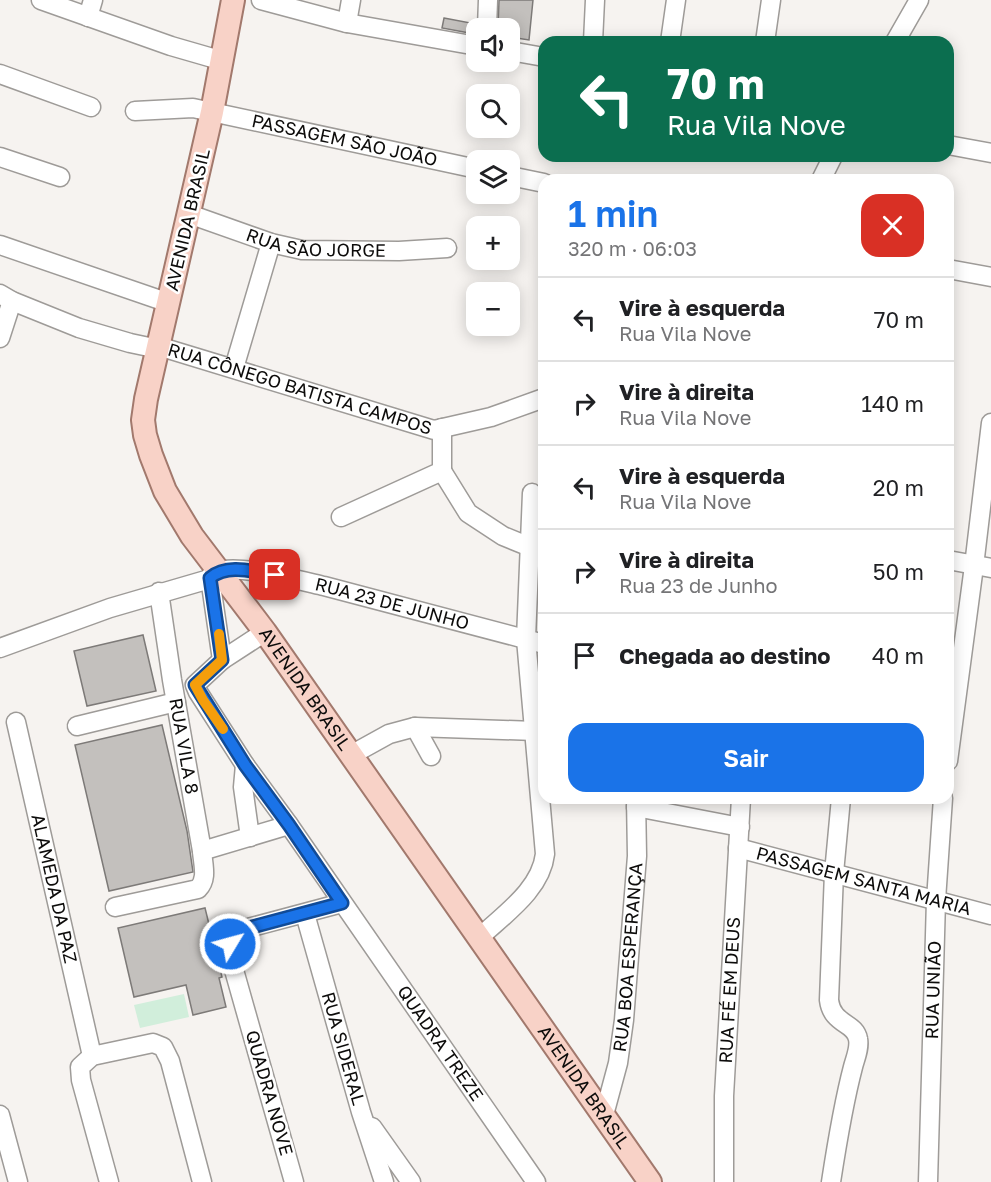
<!DOCTYPE html>
<html lang="pt">
<head>
<meta charset="utf-8">
<style>
  :root { --surface:#fff; --page:#f6f6f6; --text:#202124; --muted:#757577; --line:#e0e0e0; --accent:#1a73e8 }
  body { margin:0; font-family:"Golos Text",sans-serif; background:var(--page); color:var(--text); height:100vh; display:flex; flex-direction:column; font-size:22px; white-space:nowrap }
  * { box-sizing:border-box; margin:0 }
  p { font-size:20px; color:var(--muted) }
  .icon { flex:none; width:33px; height:33px; fill:none; stroke:currentColor; stroke-width:2; stroke-linecap:round; stroke-linejoin:round }
  .map { position:relative; flex:1; overflow:hidden }
  .sheet { position:absolute; left:538px; top:174px; width:416px; height:630px; display:flex; flex-direction:column; background:var(--surface); border-radius:18px; box-shadow:0 3px 15px #0003 }
  .sheet>* { flex:none }
  .banner { position:absolute; left:538px; top:36px; width:416px; height:126px; border-radius:18px; box-shadow:0 3px 15px #0003; background:#0b6e4f; color:#fff; overflow:hidden }
  .fabs { position:absolute; left:466px; top:18px; display:grid; gap:12px }
  .fabs a { display:grid; place-items:center; width:54px; height:54px; border-radius:12px; background:var(--surface); box-shadow:0 3px 15px #0003; font-size:30px }
  .pin { position:absolute; display:grid; place-items:center; width:51px; height:51px; color:#fff; margin:-26px; border-radius:12px; box-shadow:0 3px 9px #0006 }
  .me { position:absolute; width:66px; margin:-33px; rotate:53deg; stroke-linejoin:round; filter:drop-shadow(0 0 4px #0008) }
  .turn { display:flex; align-items:center; gap:21px; height:126px; padding:0 30px; font-size:27px }
  .turn .icon { width:78px; height:78px; stroke-width:2.5 }
  .turn b { display:block; font-size:42px; line-height:51px }
  .round { display:grid; place-items:center; flex:none; width:63px; height:63px; border-radius:18px; background:var(--page) }
  .head { display:flex; align-items:center; justify-content:space-between; height:102px; padding:0 30px }
  h1 { font-size:36px; font-weight:600; line-height:45px; color:var(--accent) }
  .button { display:flex; gap:12px; margin-top:auto; padding:12px 30px }
  .button a { flex:1; height:69px; border-radius:18px; background:var(--accent); color:#fff; font-size:24px; font-weight:600; line-height:69px; text-align:center }
  ul { padding:0; list-style:none }
  li { display:flex; align-items:center; gap:18px; height:84px; padding:0 30px; border-top:2px solid var(--line) }
  li div { flex:1 }
  li b { display:block; font-size:22px }
  li em { font-style:normal }
  .map>svg:first-child { display:block }
  .green { fill:#d1eedb }
  .building { fill:#c3c0bd; stroke:#7d7a78; stroke-width:1.5 }
  .lines { fill:none; stroke-linecap:round; stroke-linejoin:round }
  .minor-casing { stroke:#9e9b98; stroke-width:21 }
  .major-casing { stroke:#a2796d; stroke-width:26 }
  .minor { stroke:#fff; stroke-width:18 }
  .major { stroke:#f8d2c7; stroke-width:22 }
  .route-casing { stroke:#114b97; stroke-width:15 }
  .route { stroke:#1a73e8; stroke-width:10 }
  .slow { stroke:#f59e0b; stroke-width:10 }
  .labels { text-anchor:middle; stroke-width:5; stroke-linejoin:round; paint-order:stroke }
  .street-label { font-size:18px; fill:#0d0c0b; stroke:#fff }
</style>
</head>
<body>
<div class="map">
<svg width="991" height="1182" viewBox="0 0 991 1182">
  <rect width="100%" height="100%" fill="#f6f3f0"/>
  <!-- green -->
  <path class="green" d="M184,994l5,23 -49,11 -6,-23z"/>
  <!-- building -->
  <g class="building">
    <path d="M499,0h34l-4,40 -19,-3v-9h-12z"/>
    <path d="M444,18l32,6 -1,10 -33,-6z"/>
    <path d="M143,635l13,56 -69,15 -13,-55z"/>
    <path d="M162,725l25,106 6,41 -84,19 -34,-146z"/>
    <path d="M205,908l17,69 -3,1 7,29 -33,8 -7,-30 -52,12 -16,-69z"/>
  </g>
  <g class="lines">
    <defs>
      <g id="minor">
        <path d="M41,0l130,46 52,15"/>
        <path d="M261,0l86,23 130,23"/>
        <path d="M88,17l5,-17"/>
        <path d="M347,23l4,-23"/>
        <path d="M487,28l1,-28"/>
        <path d="M593,42l2,-42"/>
        <path d="M670,42l6,-42"/>
        <path d="M765,42l6,-42"/>
        <path d="M895,42l24,-42"/>
        <path d="M510,51l34,6"/>
        <path d="M0,74l91,33"/>
        <path id="s1" d="M135,111l58,-3 284,61"/>
        <path d="M948,145l43,8"/>
        <path d="M0,157l60,20"/>
        <path d="M510,176l34,7"/>
        <path d="M821,180l12,-24"/>
        <path id="s2" d="M189,214l82,29 31,7 97,1 48,-3"/>
        <path d="M0,245l169,58"/>
        <path d="M948,269l43,8"/>
        <path id="s3" d="M0,294l12,7 67,27 51,15 19,4 9,-1 276,84 57,-13 53,-19"/>
        <path d="M0,338l12,-37"/>
        <path d="M234,368l37,-125"/>
        <path d="M442,471l26,42 35,23 27,11"/>
        <path d="M341,517l101,-46v-43"/>
        <path d="M948,560l43,8"/>
        <path id="s4" d="M210,578l12,82 -27,25 3,7 47,73 44,60 247,357"/>
        <path id="s5" d="M159,592l13,88 30,171 87,-26"/>
        <path id="s6" d="M0,648l110,-40 96,-28c4,-2 7,-7 11,-8 19,-9 85,9 107,14l220,58"/>
        <path d="M222,660l43,-28"/>
        <path id="s7" d="M16,722l76,334"/>
        <path d="M77,726l99,-24"/>
        <path d="M415,727l16,29"/>
        <path d="M351,755l38,-21 26,-7 120,4"/>
        <path d="M948,761l26,-195 17,-143"/>
        <path d="M245,765l-2,22 7,50"/>
        <path d="M636,807l104,20"/>
        <path id="s8" d="M738,848l253,67"/>
        <path d="M115,907l83,-18c10,-10 5,-24 4,-38"/>
        <path id="s9" d="M305,914l56,198 23,70"/>
        <path d="M479,938c24,-23 62,-48 66,-84l-19,-215 6,-146"/>
        <path d="M0,1115l18,67"/>
        <path id="s10" d="M604,1115l14,-52 6,-43 13,-164 -1,-58"/>
        <path d="M372,1127l39,55"/>
        <path d="M109,1182l-28,-102 -1,-13 12,-11 61,-13 10,4 7,14 32,121"/>
        <path d="M294,1182l-60,-212c-3,-14 -9,-29 3,-39l105,-28"/>
        <path id="s11" d="M724,1182v-86l17,-298"/>
        <path d="M831,1182c6,-39 12,-77 22,-115 2,-8 7,-19 5,-28 -3,-17 -26,-14 -29,-39l5,-127 7,-75"/>
        <path id="s12" d="M928,1182l8,-282 7,-102"/>
      </g>
      <g id="major">
        <path id="s13" d="M233,0l-21,112 -66,287 -3,21 2,15 6,20 14,36 27,45 73,96 385,550"/>
      </g>
    </defs>
    <!-- minor casing -->
    <use href="#minor" class="minor-casing"/>
    <!-- major casing -->
    <use href="#major" class="major-casing"/>
    <!-- minor -->
    <use href="#minor" class="minor"/>
    <!-- major -->
    <use href="#major" class="major"/>
  </g>
  <g class="lines">
    <defs>
      <path id="route" d="M230,944l1,-6 6,-7 105,-28 -53,-78 -44,-60 -50,-80 27,-25 -12,-82c18,-15 44,-6 65,-3"/>
    </defs>
    <!-- route casing -->
    <use href="#route" class="route-casing"/>
    <!-- route -->
    <use href="#route" class="route"/>
    <!-- slow -->
    <path class="slow" d="M219,634l3,26 -27,25 8,15 20,29"/>
  </g>
  <g class="labels">
    <!-- street labels -->
    <g class="street-label">
      <text dy="6" stroke="none"><textPath href="#s1" startOffset="213">PASSAGEM SÃO JOÃO</textPath></text>
      <text transform="translate(188 220) rotate(-77)" y="6">AVENIDA BRASIL</text>
      <text dy="6" stroke="none"><textPath href="#s2" startOffset="132">RUA SÃO JORGE</textPath></text>
      <text dy="6" stroke="none"><textPath href="#s3" startOffset="316">RUA CÔNEGO BATISTA CAMPOS</textPath></text>
      <text dy="6" stroke="none"><textPath href="#s6" startOffset="410">RUA 23 DE JUNHO</textPath></text>
      <text dy="6" stroke="none"><textPath href="#s13" startOffset="747">AVENIDA BRASIL</textPath></text>
      <text dy="6" stroke="none"><textPath href="#s5" startOffset="156">RUA VILA 8</textPath></text>
      <text dy="6" stroke="none"><textPath href="#s8" startOffset="130">PASSAGEM SANTA MARIA</textPath></text>
      <text dy="6" stroke="none"><textPath href="#s7" startOffset="171">ALAMEDA DA PAZ</textPath></text>
      <text dy="6" stroke="none"><textPath href="#s10" startOffset="160">RUA BOA ESPERANÇA</textPath></text>
      <text dy="6" stroke="none"><textPath href="#s11" startOffset="192">RUA FÉ EM DEUS</textPath></text>
      <text dy="6" stroke="none"><textPath href="#s12" startOffset="192">RUA UNIÃO</textPath></text>
      <text dy="6" stroke="none"><textPath href="#s4" startOffset="554">QUADRA TREZE</textPath></text>
      <text dy="6" stroke="none"><textPath href="#s9" startOffset="140">RUA SIDERAL</textPath></text>
      <text dy="6" stroke="none"><textPath href="#s13" startOffset="1233">AVENIDA BRASIL</textPath></text>
      <text transform="translate(269 1093) rotate(74)" y="6">QUADRA NOVE</text>
    </g>
  </g>
</svg>
<div class="fabs">
<a><svg class="icon" aria-label="sound" viewBox="0 0 24 24"><path d="M4 9h4l5-4v14l-5-4H4zM17 9q2 3 0 6"/></svg></a>
<a><svg class="icon" aria-label="search" viewBox="0 0 24 24"><circle cx="10" cy="10" r="6"/><path d="M15 15l6 6"/></svg></a>
<a><svg class="icon" aria-label="layers" viewBox="0 0 24 24"><path d="M12 4l9 5-9 5-9-5zM3 14l9 5 9-5"/></svg></a>
<a>+</a>
<a>−</a>
</div>
<div class="pin" style="left:275px;top:575px;background:#d93025"><svg class="icon" aria-label="arrive" viewBox="0 0 24 24"><path d="M6 21V4h12l-3 4 3 4H6"/></svg></div>
<svg class="me" style="left:230px;top:944px" viewBox="-20 -20 40 40"><circle r="17" fill="#1a73e8" stroke="#fff" stroke-width="3"/><path d="M0-11L8 9 0 5-8 9z" fill="#fff"/></svg>
<div class="banner">
<div class="turn"><svg class="icon" aria-label="left" viewBox="0 0 24 24"><path d="M17 20v-9H6M10 6l-5 5 5 5"/></svg><div><b>70 m</b>Rua Vila Nove</div></div>
</div>
<section class="sheet">
<div class="head"><div><h1>1 min</h1><p>320 m · 06:03</p></div><a class="round" style="background:#d93025;color:#fff"><svg class="icon" aria-label="close" viewBox="0 0 24 24"><path d="M6 6l12 12M18 6L6 18"/></svg></a></div>
<ul>
<li><svg class="icon" aria-label="left" viewBox="0 0 24 24"><path d="M17 20v-9H6M10 6l-5 5 5 5"/></svg><div><b>Vire à esquerda</b><p>Rua Vila Nove</p></div><em>70 m</em></li>
<li><svg class="icon" aria-label="right" viewBox="0 0 24 24"><path d="M7 20v-9h11M14 6l5 5-5 5"/></svg><div><b>Vire à direita</b><p>Rua Vila Nove</p></div><em>140 m</em></li>
<li><svg class="icon" aria-label="left" viewBox="0 0 24 24"><path d="M17 20v-9H6M10 6l-5 5 5 5"/></svg><div><b>Vire à esquerda</b><p>Rua Vila Nove</p></div><em>20 m</em></li>
<li><svg class="icon" aria-label="right" viewBox="0 0 24 24"><path d="M7 20v-9h11M14 6l5 5-5 5"/></svg><div><b>Vire à direita</b><p>Rua 23 de Junho</p></div><em>50 m</em></li>
<li><svg class="icon" aria-label="arrive" viewBox="0 0 24 24"><path d="M6 21V4h12l-3 4 3 4H6"/></svg><div><b>Chegada ao destino</b></div><em>40 m</em></li>
</ul>
<div class="button"><a>Sair</a></div>
</section>
</div>
</body>
</html>
